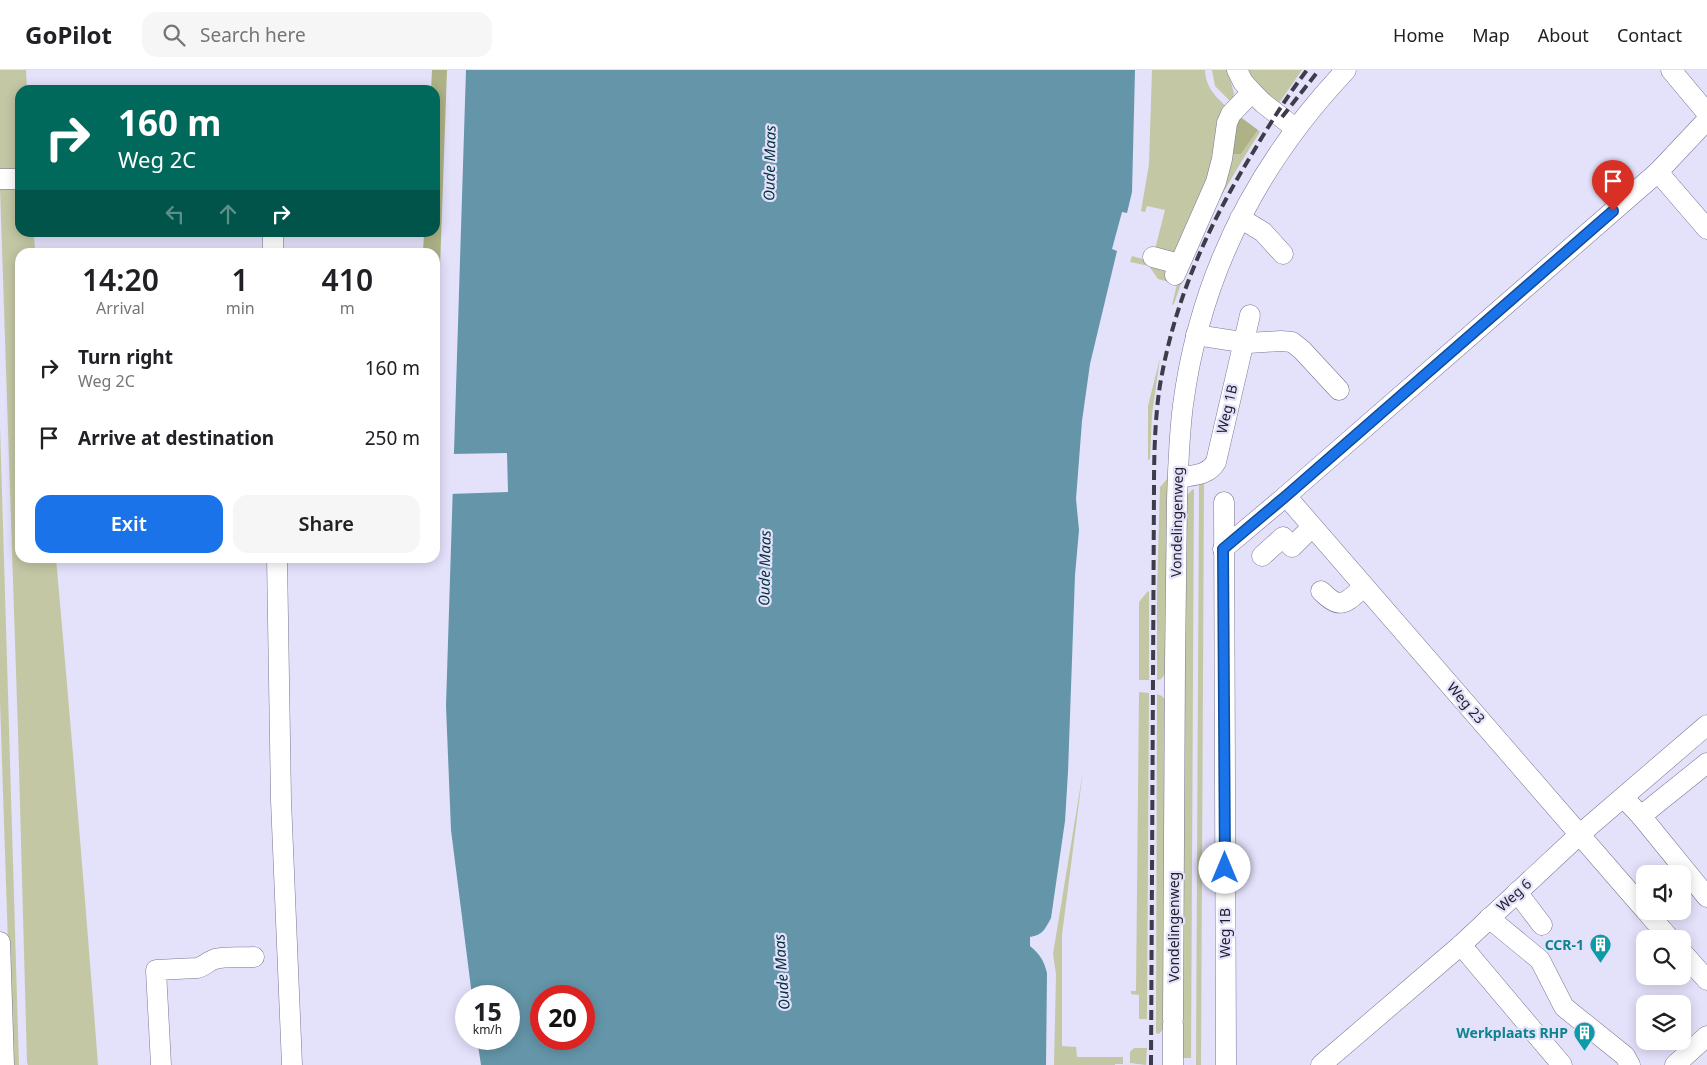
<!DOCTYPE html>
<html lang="en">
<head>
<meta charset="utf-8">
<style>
  :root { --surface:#fff; --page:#f6f6f6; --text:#202124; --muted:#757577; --line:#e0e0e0; --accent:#1a73e8 }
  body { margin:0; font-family:"Noto Sans",sans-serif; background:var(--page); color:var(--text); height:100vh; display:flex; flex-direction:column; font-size:19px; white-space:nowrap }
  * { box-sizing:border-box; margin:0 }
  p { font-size:16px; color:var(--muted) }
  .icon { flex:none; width:28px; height:28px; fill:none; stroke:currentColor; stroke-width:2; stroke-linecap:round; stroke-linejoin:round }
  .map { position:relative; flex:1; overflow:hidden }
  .side { position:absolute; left:15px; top:178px; width:425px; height:315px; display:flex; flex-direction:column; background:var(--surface); border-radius:15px; box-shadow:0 2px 12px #0003 }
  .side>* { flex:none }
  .banner { position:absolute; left:15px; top:15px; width:425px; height:152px; border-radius:15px; box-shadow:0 2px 12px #0003; background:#00695c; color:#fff; overflow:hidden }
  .buttons { position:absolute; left:1636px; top:795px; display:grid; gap:10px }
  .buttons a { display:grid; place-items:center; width:55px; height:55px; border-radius:10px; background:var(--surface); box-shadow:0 2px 12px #0003; font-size:25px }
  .speed { position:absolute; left:455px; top:915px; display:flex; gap:10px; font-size:25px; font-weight:700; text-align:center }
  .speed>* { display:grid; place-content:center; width:65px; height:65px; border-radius:50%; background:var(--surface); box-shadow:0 2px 12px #0003; line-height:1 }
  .speed small { font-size:12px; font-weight:400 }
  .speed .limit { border:8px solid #d22; background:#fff; color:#111 }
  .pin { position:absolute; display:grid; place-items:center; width:42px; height:42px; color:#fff; margin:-51px -21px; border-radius:50% 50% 50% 0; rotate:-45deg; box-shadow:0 0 5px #0007 }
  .pin .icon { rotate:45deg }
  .me { position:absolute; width:55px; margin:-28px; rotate:0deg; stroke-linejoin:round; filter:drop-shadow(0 0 4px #0008) }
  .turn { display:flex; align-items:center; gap:18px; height:105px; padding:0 20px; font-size:22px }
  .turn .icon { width:65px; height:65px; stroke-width:2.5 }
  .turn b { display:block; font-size:35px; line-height:42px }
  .lanes { display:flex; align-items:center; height:48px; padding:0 20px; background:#0003; justify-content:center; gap:25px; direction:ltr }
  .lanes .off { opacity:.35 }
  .eta { display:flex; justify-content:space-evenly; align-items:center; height:85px; text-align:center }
  .eta b { font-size:30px; font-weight:600; line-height:35px }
  .cta { display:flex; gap:10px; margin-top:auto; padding:10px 20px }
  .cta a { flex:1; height:58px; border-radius:15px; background:var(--accent); color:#fff; font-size:20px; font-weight:600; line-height:58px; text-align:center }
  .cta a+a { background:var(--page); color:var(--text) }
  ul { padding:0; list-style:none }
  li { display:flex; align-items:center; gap:15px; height:70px; padding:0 20px }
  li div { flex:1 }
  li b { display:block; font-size:19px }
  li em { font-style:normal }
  header { display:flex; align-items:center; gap:30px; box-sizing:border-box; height:70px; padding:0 25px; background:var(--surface); border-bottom:1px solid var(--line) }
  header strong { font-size:24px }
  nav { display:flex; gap:28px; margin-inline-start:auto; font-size:18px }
  .search { width:350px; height:45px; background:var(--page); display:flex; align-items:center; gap:12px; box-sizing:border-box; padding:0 18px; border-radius:15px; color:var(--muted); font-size:19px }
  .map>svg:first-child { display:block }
  .green { fill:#c4c7a4 }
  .forest { fill:#aeb286 }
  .water { fill:#6495a8; fill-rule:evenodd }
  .pier { fill:#e4e1fb }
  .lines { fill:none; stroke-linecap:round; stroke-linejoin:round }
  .minor-casing { stroke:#7a7693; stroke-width:21 }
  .minor { stroke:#fff; stroke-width:20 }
  .rail { stroke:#3e3c4a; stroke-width:4; stroke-dasharray:10 5; stroke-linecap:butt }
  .route-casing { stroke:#114b97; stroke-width:12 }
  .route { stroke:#1a73e8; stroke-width:9 }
  .labels { text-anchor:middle; stroke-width:4.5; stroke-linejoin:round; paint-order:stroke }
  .street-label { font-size:14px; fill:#1e1d28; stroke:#e4e1fb }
  .culture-label { font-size:14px; font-weight:bold; fill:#0d838f; stroke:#e4e1fb; text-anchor:end }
  .water-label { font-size:15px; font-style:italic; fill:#02313f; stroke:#e4e1fb }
</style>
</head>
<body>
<header>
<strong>GoPilot</strong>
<div class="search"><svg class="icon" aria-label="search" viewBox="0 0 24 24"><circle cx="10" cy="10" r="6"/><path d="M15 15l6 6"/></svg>Search here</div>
<nav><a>Home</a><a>Map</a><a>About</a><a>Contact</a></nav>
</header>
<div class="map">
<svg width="1707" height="995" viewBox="0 0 1707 995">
  <rect width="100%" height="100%" fill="#e4e1fb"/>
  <!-- green -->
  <g class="green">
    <path d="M0,0h26l1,20h-7v142l14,1 1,19h-15v306h36c15,169 29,338 42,507h-70l-1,-3 -9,-330 -18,-544z"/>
    <path d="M1152,0h53c1,18 10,26 23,38l-11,50 -39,96 -24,-1 11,-43 -18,-4 -2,6 -4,-1 8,-47z"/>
    <path d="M1212,0h16l6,24 -2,9 -17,-17z"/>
    <path d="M1245,0h57l-23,33 -13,-8z"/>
    <path d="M1258,60l2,2c-35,54 -66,110 -86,172l-2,1 5,-21 -19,-5 -9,-13 -19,-4 2,-6 35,10 62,-122 12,10z"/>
    <path d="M1160,288l-8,56 -2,45 -2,1v-54z"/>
    <path d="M0,355l19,640h-7l-12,-364z"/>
    <path d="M1169,407l-3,196 -5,6 -4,1v-88l3,-105z"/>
    <path d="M1201,412h6l-3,2 -3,581h-5l3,-582z"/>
    <path d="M1193,419l1,1 -3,568h-10l4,-561z"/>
    <path d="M1148,521l1,1v88h-10v-78z"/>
    <path d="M1139,622l10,1 -2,326h-8v-24l-8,-1v-3h5z"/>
    <path d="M1157,624l5,2 4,5 -1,326 -6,7 -3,-1z"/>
    <path d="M1083,701l-21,164v111l14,1 1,10h46v7h-8v1h-61l2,-91 -3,-20z"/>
    <path d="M1134,978h13l-1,17 -16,-2v-11z"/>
  </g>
  <!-- forest -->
  <g class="forest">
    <path d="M432,0h15l-12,340v-158h-12l1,-19 11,-1v-142h-4z"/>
    <path d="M1235,43l23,17 -17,24h-7l-4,-3z"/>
  </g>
  <!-- water -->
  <path class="water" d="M466,0h669l-3,122 -5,21 -5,-1 -10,37 5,2 -27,113 -8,57 -6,78 3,31 -4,45 -7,197 -3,49 -14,97c-6,11 -8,17 -21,19v9c10,8 14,15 17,27l-1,92h-565l-4,-26h32v-43h-37l-21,-166 -5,-124zM541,926h43v43h-43z"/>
  <!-- pier -->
  <path class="pier" d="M507,383l1,39 -58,2 1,-40z"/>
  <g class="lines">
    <defs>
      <g id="minor">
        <path d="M1671,0l36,43"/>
        <path d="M1252,22l11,11 32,25"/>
        <path d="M1658,102l49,57"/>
        <path d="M0,109h20"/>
        <path d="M1240,148l23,14 20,22"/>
        <path d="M273,162v20"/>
        <path d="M1153,187l26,7"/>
        <path d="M1175,205l41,-93 6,-23 5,-36 4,-9 21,-22 -9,-10 -6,-12"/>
        <path d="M1196,265l52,8 33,-2 11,1 10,8 37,40"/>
        <path d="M1178,408c14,-3 30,-2 38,-16l34,-147"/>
        <path d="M1286,426l359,414"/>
        <path d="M1224,432l2,563"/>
        <path d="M1223,479l63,-53 372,-324 49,-52"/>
        <path d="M1262,486l21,-19 9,10 20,-20"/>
        <path d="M277,488l4,242 11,265"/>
        <path d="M1321,521c20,20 24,12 43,-4"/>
        <path d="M1624,728l17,18 66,81"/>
        <path d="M1641,746l66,-53"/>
        <path d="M1517,822l25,33"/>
        <path d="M1646,841l24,28"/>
        <path d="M1489,848l51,42 24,47 61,49 5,9"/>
        <path d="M0,872l4,123"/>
        <path d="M1461,875l101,120"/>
        <path d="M1682,882l25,28"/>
        <path d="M1173,949c1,-118 2,-236 2,-355 1,-54 1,-109 2,-164 1,-32 2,-64 6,-95 17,-129 74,-241 163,-335"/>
        <path d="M161,995l-5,-95 41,-2c7,-1 11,-7 18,-9 12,-3 26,-1 39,-2"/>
        <path d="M1173,995v-41"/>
        <path d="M1321,995l140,-120 118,-110 128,-110"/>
        <path d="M1675,995l32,-29"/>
      </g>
    </defs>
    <!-- minor casing -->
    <use href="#minor" class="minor-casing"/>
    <!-- minor -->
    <use href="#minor" class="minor"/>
    <!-- rail -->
    <g class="rail">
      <path d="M1282,47l37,-47"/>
      <path d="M1151,995l3,-578c0,-34 1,-69 6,-102 15,-88 49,-161 95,-236 16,-27 33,-54 52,-79"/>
    </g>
  </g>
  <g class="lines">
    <defs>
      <path id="route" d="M1225,798l-2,-319 63,-53 327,-285"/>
    </defs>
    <!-- route casing -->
    <use href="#route" class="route-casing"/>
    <!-- route -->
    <use href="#route" class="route"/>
  </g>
  <!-- icons -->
  <defs>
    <symbol id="building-pin" viewBox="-11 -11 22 30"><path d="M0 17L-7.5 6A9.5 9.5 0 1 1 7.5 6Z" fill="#0f9aa8" stroke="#e4e1fb"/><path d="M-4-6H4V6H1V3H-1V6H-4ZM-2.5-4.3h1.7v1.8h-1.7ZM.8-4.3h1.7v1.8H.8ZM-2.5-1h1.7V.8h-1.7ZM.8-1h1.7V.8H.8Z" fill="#fff"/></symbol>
  </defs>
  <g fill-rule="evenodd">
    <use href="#building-pin" x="1588" y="862" width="25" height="34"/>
    <use href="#building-pin" x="1572" y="950" width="25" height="34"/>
  </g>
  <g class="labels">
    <!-- street labels -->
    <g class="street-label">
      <text transform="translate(1227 339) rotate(-77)" y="5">Weg 1B</text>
      <text transform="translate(1177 452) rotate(-89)" y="5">Vondelingenweg</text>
      <text transform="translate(1466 633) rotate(49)" y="5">Weg 23</text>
      <text transform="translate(1514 825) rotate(-42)" y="5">Weg 6</text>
      <text transform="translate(1174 857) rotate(-90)" y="5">Vondelingenweg</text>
      <text transform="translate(1225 863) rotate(-90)" y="5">Weg 1B</text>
    </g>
    <!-- culture labels -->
    <g class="culture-label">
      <text x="1584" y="880">CCR-1</text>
      <text x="1568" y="968">Werkplaats RHP</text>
    </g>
    <!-- water labels -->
    <g class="water-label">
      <text transform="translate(770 93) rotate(-89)" y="5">Oude Maas</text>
      <text transform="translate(765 498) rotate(-89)" y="5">Oude Maas</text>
      <text transform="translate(782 902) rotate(-94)" y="5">Oude Maas</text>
    </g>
  </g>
</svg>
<div class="buttons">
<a><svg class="icon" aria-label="sound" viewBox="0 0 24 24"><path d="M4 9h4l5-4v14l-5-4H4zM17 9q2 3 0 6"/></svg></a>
<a><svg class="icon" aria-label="search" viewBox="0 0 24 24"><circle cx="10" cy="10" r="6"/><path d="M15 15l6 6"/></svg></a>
<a><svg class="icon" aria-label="layers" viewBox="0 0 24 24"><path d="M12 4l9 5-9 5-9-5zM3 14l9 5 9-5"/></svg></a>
</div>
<div class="speed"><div>15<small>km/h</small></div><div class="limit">20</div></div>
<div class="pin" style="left:1613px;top:141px;background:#d93025"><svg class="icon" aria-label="arrive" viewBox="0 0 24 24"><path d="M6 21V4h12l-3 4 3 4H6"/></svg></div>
<svg class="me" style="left:1225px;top:798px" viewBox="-20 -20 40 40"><circle r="19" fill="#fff"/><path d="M0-13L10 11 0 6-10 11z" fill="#1a73e8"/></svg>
<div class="banner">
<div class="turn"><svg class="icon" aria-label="right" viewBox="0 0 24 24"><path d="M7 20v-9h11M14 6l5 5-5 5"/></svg><div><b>160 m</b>Weg 2C</div></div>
<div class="lanes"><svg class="icon off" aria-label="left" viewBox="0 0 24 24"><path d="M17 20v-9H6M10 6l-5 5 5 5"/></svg><svg class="icon off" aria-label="ahead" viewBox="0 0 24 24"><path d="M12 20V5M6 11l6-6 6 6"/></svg><svg class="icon" aria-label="right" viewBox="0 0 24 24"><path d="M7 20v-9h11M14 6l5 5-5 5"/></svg></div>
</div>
<section class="side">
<div class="eta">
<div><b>14:20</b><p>Arrival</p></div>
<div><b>1</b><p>min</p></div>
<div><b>410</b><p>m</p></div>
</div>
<ul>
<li><svg class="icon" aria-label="right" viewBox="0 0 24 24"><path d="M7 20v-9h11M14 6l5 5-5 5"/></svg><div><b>Turn right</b><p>Weg 2C</p></div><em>160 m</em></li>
<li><svg class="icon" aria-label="arrive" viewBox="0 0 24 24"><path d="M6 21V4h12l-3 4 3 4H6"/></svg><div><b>Arrive at destination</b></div><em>250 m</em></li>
</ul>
<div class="cta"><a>Exit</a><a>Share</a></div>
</section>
</div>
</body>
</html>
